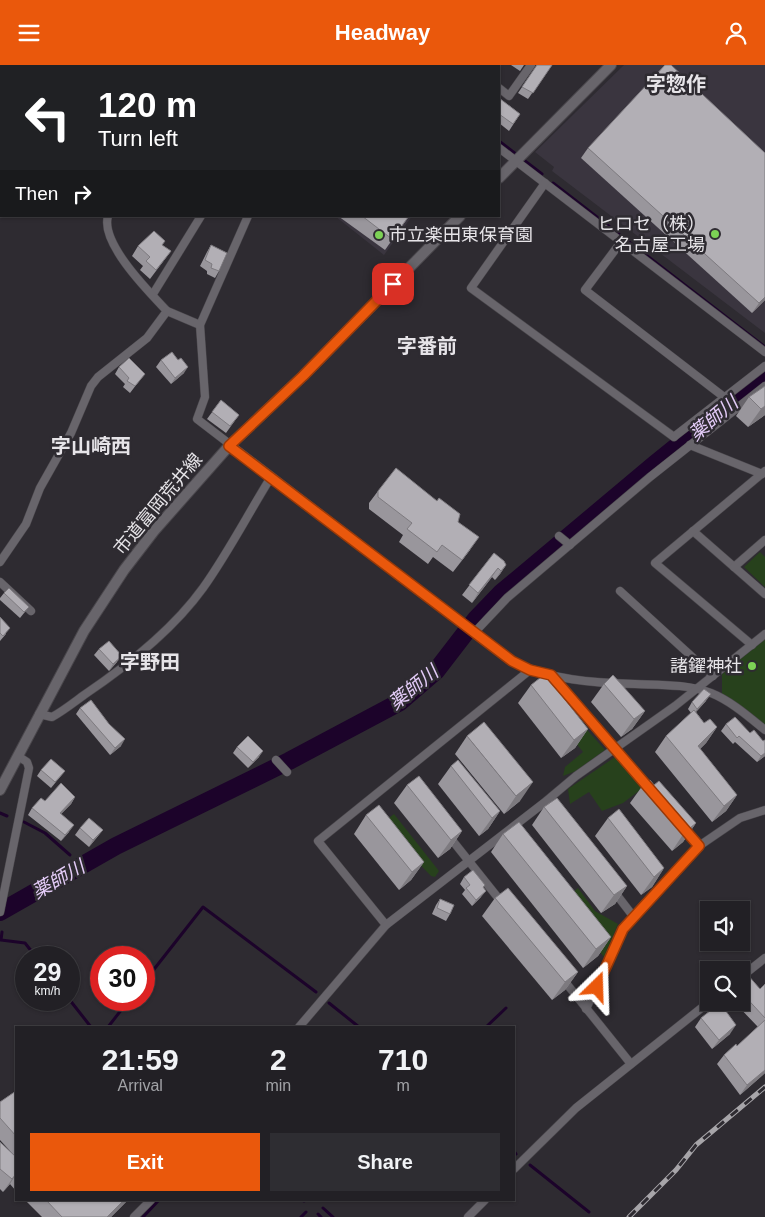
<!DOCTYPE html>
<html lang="en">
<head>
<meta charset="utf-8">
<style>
  :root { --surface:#222025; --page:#2e2d32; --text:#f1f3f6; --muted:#a2a3a7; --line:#3f3e42; --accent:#ea580c }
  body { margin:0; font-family:Arial,"Noto Sans JP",sans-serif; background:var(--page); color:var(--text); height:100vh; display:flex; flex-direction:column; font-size:19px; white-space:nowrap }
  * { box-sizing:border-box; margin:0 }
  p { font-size:16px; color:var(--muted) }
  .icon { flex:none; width:28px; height:28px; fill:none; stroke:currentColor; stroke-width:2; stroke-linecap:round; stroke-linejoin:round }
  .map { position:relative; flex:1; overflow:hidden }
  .sheet { position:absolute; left:15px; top:961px; width:500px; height:175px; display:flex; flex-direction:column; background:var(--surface); border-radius:0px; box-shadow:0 1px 4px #0004,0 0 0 1px var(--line) }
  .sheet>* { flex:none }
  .top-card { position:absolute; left:0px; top:0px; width:500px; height:152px; box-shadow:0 1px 4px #0004,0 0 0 1px var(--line); background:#202124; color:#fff; overflow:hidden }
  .controls { position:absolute; left:700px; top:836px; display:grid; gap:10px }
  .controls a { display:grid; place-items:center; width:50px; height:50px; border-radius:0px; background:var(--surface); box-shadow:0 1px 4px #0004,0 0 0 1px var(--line); font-size:25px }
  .speed { position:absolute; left:15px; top:881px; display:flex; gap:10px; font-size:25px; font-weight:700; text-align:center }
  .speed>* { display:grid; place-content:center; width:65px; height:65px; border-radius:50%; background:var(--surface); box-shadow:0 1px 4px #0004,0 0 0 1px var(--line); line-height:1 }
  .speed small { font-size:12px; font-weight:400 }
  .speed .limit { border:8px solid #d22; background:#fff; color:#111 }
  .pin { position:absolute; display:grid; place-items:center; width:42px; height:42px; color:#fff; margin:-21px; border-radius:10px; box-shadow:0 2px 8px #0006 }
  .me { position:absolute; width:55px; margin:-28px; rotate:22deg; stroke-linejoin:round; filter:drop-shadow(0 0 4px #0008) }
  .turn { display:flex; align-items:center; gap:18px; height:105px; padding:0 15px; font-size:22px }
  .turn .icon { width:65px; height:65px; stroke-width:2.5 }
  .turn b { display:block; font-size:35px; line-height:42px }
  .then { display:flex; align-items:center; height:48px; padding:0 15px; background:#0003; gap:10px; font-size:19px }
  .eta { display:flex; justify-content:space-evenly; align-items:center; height:85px; text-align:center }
  .eta b { font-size:30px; font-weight:600; line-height:35px }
  .cta { display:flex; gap:10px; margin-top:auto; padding:10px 15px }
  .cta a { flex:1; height:58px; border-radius:0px; background:var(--accent); color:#fff; font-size:20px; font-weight:600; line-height:58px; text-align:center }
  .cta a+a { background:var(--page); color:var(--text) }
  header { display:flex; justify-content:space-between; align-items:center; height:65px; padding:0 15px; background:var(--accent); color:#fff; font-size:22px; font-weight:600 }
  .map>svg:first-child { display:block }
  .built { fill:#3a353f }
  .green { fill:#27411c }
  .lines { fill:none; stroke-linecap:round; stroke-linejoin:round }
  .stream { stroke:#1c032a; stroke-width:3 }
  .river { stroke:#1c032a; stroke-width:18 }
  .street-casing { stroke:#49464b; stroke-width:9 }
  .secondary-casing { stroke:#49464b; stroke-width:12 }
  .street { stroke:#68656b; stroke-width:8 }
  .secondary { stroke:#68656b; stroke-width:10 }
  .rail-casing { stroke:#a7a5a9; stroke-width:5 }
  .rail { stroke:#2e2b31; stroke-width:3; stroke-dasharray:9; stroke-linecap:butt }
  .wall { fill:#99969c }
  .shaded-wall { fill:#7d7a7f }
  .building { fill:#b2afb5; stroke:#7d7a7f }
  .route-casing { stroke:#983908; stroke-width:12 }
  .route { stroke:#ea580c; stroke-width:9 }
  .poi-dot { fill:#7cd155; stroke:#2e2b31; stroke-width:2 }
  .labels { text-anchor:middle; stroke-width:5; stroke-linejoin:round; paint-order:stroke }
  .poi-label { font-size:18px; fill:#e6e4e8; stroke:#2e2b31; text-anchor:end }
  .street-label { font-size:18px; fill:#e6e4e8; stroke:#2e2b31 }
  .water-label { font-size:19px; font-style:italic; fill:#e4ccf8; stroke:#2e2b31 }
  .quarter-label { font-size:20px; font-weight:bold; fill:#e6e4e8; stroke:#2e2b31 }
</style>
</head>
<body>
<header><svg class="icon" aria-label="menu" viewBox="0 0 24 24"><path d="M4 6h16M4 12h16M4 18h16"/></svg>Headway<svg class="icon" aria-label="person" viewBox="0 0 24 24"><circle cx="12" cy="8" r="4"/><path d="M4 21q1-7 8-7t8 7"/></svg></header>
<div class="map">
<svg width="765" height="1152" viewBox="0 0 765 1152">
  <rect width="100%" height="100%" fill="#2e2b31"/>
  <!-- built -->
  <g class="built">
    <path d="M624,0h141v268l-213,-162 2,-4 -19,-15z"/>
    <path d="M335,151h77l-28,39z"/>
  </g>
  <!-- green -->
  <g class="green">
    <path d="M760,487l5,5v30l-21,-20z"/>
    <path d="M765,574v86l-43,-30v-21z"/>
    <path d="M581,658l24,27 -29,21 -13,5 2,-9 18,-15 -15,-19z"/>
    <path d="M618,690l26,32 -21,16 -21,8 -13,-19 -19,12 -2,-15z"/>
    <path d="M394,749l45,57 -4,6 -4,-1 -50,-52z"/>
    <path d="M578,823l17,23 23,13 -14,33 -44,-54z"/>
  </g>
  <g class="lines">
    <!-- stream -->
    <g class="stream">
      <path d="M24,0l1,1"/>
      <path d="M400,0l2,1"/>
      <path d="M346,1l1,-1"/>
      <path d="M499,76l43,33"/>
      <path d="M553,118l212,164"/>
      <path d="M0,748l7,3"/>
      <path d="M24,757l21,11 25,22"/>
      <path d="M76,799l2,4"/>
      <path d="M5,848v-4"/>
      <path d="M2,867l-1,8 24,3 11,14"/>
      <path d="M144,917l59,-75 113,85"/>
      <path d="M69,934l22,28"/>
      <path d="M329,938l30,24"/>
      <path d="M108,962l21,-27"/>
      <path d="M486,962l20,-19"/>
      <path d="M514,1086l2,3"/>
      <path d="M530,1100l59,47"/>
      <path d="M304,1135v1"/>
      <path d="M323,1143l10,9"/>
      <path d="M318,1149l3,3"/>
      <path d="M143,1152l16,-17"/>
      <path d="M301,1152l5,-5"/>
    </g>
    <!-- river -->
    <path class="river" d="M0,847l116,-66 173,-85 111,-59 36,-31 40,-52 25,-26 154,-129 110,-89"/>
    <defs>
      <g id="street">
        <path d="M394,0l1,1"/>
        <path d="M469,0l1,1"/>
        <path d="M171,1l2,-1"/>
        <path d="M352,1l1,-1"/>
        <path d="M499,23l10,8 22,-31"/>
        <path d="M0,70l1,2"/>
        <path d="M499,83l266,204"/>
        <path d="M545,118l-74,105 203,149"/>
        <path d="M248,151l-48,109 5,72 -8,22 315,242c38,19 81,22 123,23 25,1 52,0 76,9 20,8 38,24 54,37"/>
        <path d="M621,177l-36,48 139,107"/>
        <path d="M153,229l48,-78"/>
        <path d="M167,246l33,14"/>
        <path d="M675,371l90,-70"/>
        <path d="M690,380l72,29"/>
        <path d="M693,466l72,63"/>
        <path d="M559,471l11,9"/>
        <path d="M0,497l26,-38 14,-36 31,-55 20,-47 7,-9 49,-39 20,-27c-18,-19 -67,-68 -59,-95"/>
        <path d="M734,502l31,-27"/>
        <path d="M0,517l31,29"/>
        <path d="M620,526l93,85"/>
        <path d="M474,568l33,-35 143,-121 115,-91"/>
        <path d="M752,580l-97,-82 110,-92"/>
        <path d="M551,610l101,116"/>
        <path d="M39,649l13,3c11,-6 21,-14 32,-22 43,-29 88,-64 119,-107 25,-35 45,-74 68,-111"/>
        <path d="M276,695l11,12"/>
        <path d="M682,761l17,20"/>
        <path d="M448,770l55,69"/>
        <path d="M613,825l20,26"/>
        <path d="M0,847l29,-144 -2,-6 -9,-6"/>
        <path d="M386,860l-68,-84 212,-171"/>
        <path d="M741,912l24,-19"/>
        <path d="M562,913l69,86"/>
        <path d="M586,944l37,-80 10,-13 66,-70 41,-28 25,-8"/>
        <path d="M299,962l87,-102 159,-123 31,-26 99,-70 90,-72"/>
        <path d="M514,1104l62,-61 133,-106"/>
        <path d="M134,1152l17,-17"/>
        <path d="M468,1152l17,-17"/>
      </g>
      <g id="secondary">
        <path d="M499,113l112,-113"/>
        <path d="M0,725l84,-159 40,-61 30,-39 75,-85 74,-70 157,-160"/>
      </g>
    </defs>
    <!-- street casing -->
    <use href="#street" class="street-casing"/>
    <!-- secondary casing -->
    <use href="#secondary" class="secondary-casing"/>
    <!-- street -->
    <use href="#street" class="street"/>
    <!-- secondary -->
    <use href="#secondary" class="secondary"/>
    <defs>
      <path id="rail" d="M629,1152l47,-47 20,-25 69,-58"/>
    </defs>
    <!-- rail casing -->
    <use href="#rail" class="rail-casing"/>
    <!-- rail -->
    <use href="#rail" class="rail"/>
  </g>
  <!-- wall -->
  <g class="wall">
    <path d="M130,0h32l-1,1h-29z"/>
    <path d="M419,0h31l2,1h-32z"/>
    <path d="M479,0h20v1h-18z"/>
    <path d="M511,0h13l-4,6z"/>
    <path d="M537,0h15l-24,34 -10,-6z"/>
    <path d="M499,33l21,16 -11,17 -10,-8z"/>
    <path d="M588,83l177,152 -13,13 -171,-155z"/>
    <path d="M338,151h71l-24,34z"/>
    <path d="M162,180l9,6 -21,28 -10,-9 3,-4 -11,-10 6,-10z"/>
    <path d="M211,180l8,26 -4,7 -8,-4v-3l-7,-5 7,-14z"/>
    <path d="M161,295l23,13 -13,11 -15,-17z"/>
    <path d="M119,302l21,13 -10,13 -7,-6 2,-3 -10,-10z"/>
    <path d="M765,321v29l-17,12 -12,-11 13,-19z"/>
    <path d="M221,335l18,15 -13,18 -19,-14z"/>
    <path d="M378,426l80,31 12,28 -17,22 -20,-15 -5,7 -29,-22 4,-7 -34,-26v-6z"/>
    <path d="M494,488l12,12 -6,9 -5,6 -3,-3 -20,26 -10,-8z"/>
    <path d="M4,528l25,14 -9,11 -20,-18v-2z"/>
    <path d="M0,552l6,17 -6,7z"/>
    <path d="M99,584l18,13 -8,9 -15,-16z"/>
    <path d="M604,619l41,27 -13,18 -11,8 -30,-35z"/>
    <path d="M531,620l57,44 -13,19 -14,10 -43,-55z"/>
    <path d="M706,636l-10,11 8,11 13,4 -11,16 -6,6 37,46 -11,16 -14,11 -57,-70 11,-16 25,-23 -3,-4 4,-7z"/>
    <path d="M80,643l41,38 -11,9 -34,-41z"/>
    <path d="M726,659l24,9 13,8 2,-1v16l-8,6 -22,-20 -2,2 -12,-13z"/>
    <path d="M467,671l53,65 -16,13 -49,-60z"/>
    <path d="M237,682l22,10 -11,11 -15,-15z"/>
    <path d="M451,701l49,45 -12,18 -9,7 -41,-52z"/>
    <path d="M41,705l24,1 -14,17 -14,-12z"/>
    <path d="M407,720l55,46 -12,18 -12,9 -44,-55z"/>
    <path d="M643,720h11l42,38 -13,19 -11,9 -42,-48z"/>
    <path d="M75,732l-4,7 -10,10 8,18 -8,9 -33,-26 4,-7 13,-7z"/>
    <path d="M544,742l83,79 -12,18 -14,9 -69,-88z"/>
    <path d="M366,750l58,47 -13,18 -12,10 -45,-56z"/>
    <path d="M608,753l56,50 -12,19 -11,8 -46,-59z"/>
    <path d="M80,763l23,2 -14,17 -14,-12z"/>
    <path d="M503,769l108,103 -13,19 -15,12 -92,-116z"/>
    <path d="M464,812l21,8 -2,3 -2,9 -9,9 -10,-12 3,-4 -5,-6z"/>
    <path d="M495,833l83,74 -13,18 -13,10 -70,-84z"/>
    <path d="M440,834l10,15 -4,7 -14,-7 4,-9z"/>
    <path d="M741,914l19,10 5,-5v89l-25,22 -23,-31 7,-9 13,-9 21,-19 -23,-24h6z"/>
    <path d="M701,953l29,16 -18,15 -17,-22z"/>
    <path d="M16,1026v100l-6,-7 -7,8 -3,-3v-47l13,12 -13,-14v-38z"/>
    <path d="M25,1135h103l-17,17h-69z"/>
  </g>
  <!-- shaded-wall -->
  <g class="shaded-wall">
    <path d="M765,232v3l-13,13 7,-10z"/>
    <path d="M188,302l-4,6 -13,11 4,-6z"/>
    <path d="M765,341v9l-17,12 13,-18z"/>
    <path d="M479,472l-9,13 -17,22 9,-12z"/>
    <path d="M506,500l-6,9 -5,6 6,-9z"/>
    <path d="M498,503l-6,9 -20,26 6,-10z"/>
    <path d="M122,591l-5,6 -8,9 4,-7z"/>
    <path d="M711,629l-5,7 -13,14 4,-6z"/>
    <path d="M645,646l-13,18 -11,8 13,-18z"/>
    <path d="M717,662l-11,16 -20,19 12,-16z"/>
    <path d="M588,664l-13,19 -14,10 13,-18z"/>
    <path d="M125,674l-4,7 -11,9 5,-7z"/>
    <path d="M263,686l-4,6 -11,11 5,-6z"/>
    <path d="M765,688v3l-8,6 4,-6z"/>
    <path d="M533,717l-13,19 -16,13 12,-18z"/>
    <path d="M737,730l-11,16 -14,11 12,-16z"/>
    <path d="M75,732l-4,7 -15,15 4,-6z"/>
    <path d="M500,746l-12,18 -9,7 13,-18z"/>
    <path d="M696,758l-13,19 -11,9 12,-18z"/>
    <path d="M74,760l-5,7 -8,9 4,-6z"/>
    <path d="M103,765l-5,6 -9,11 4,-7z"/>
    <path d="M462,766l-12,18 -12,9 13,-18z"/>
    <path d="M424,797l-13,18 -12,10 13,-18z"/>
    <path d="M664,803l-12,19 -11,8 13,-18z"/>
    <path d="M627,821l-12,18 -14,9 13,-18z"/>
    <path d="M486,826l-5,6 -9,9 4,-6z"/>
    <path d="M611,872l-13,19 -15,12 13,-19z"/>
    <path d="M578,907l-13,18 -13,10 13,-18z"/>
    <path d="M736,960l-6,9 -18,15 7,-9z"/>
    <path d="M765,1005v3l-25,22 7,-10z"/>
    <path d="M16,1109l-6,10 -7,8 9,-13z"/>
    <path d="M124,1135h4l-17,17h-4z"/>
  </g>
  <!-- building -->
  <g class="building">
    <path d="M142,0h20l-1,1h-17z"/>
    <path d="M431,0h19l2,1h-20z"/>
    <path d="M492,0h7l-1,1h-5z"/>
    <path d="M537,0h15l-19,28 -11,-6z"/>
    <path d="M665,0h6l94,88v144l-6,6 -171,-155z"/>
    <path d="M499,33l21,16 -7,10 -14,-10z"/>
    <path d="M362,151h47l-17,23z"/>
    <path d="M154,166l11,10 -3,4 9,6 -15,19 -10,-9 4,-4 -12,-11z"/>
    <path d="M211,180l16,8 -8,18 -8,-3 1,-4 -7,-4z"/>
    <path d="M172,287l6,8 3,-2 7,9 -13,11 -14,-18z"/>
    <path d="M129,293l16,16 -10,12 -8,-5 2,-3 -10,-11z"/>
    <path d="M765,321v20l-4,3 -12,-12z"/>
    <path d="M221,335l18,15 -9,11 -18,-14z"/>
    <path d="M396,403l41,33 2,-3 21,16 -2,8 21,15 -17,23 -20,-15 -5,7 -30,-23 5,-6 -34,-26v-6z"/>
    <path d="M494,488l10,8 2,4 -5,6 -3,-3 -20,25 -9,-8z"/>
    <path d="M9,523l20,19 -5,5 -20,-19z"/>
    <path d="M0,552l10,11 -7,8 -3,-3z"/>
    <path d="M109,576l13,15 -9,8 -14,-15z"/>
    <path d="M545,609l43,55 -14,11 -43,-55z"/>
    <path d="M613,610l32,36 -11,8 -30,-35z"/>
    <path d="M704,624l7,5 -14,15 -5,-7z"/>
    <path d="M91,635l18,24 16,15 -10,9 -35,-40z"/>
    <path d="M694,645l10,13 6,-4 7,8 -19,19 39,49 -13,11 -58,-70z"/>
    <path d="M735,652l15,16 4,-3 9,11 2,-1v13l-4,3 -22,-20 -2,2 -11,-14z"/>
    <path d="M484,657l49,60 -17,14 -49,-60z"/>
    <path d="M248,671l15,15 -10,11 -16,-15z"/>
    <path d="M51,694l14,12 -10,11 -14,-12z"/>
    <path d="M458,695l42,51 -8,7 -41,-52z"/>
    <path d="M419,711l43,55 -11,9 -44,-55z"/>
    <path d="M650,715l4,5 5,-4 37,42 -12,10 -41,-48z"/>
    <path d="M61,718l14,14 -15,16 14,12 -9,10 -33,-27 9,-10 4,3z"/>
    <path d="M557,733l70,88 -13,9 -70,-88z"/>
    <path d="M379,740l45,57 -12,10 -46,-57z"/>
    <path d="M619,744l45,59 -10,9 -46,-59z"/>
    <path d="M89,753l14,12 -10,10 -13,-12z"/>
    <path d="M519,757l92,115 -15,12 -93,-115z"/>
    <path d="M473,805l12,15 -2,2 3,4 -10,9 -10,-12 4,-3 -6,-8z"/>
    <path d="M508,823l70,84 -13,10 -70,-84z"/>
    <path d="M440,834l14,6 -4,9 -13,-6z"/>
    <path d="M747,909l13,15 5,-5v34l-24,-26v-13z"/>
    <path d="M720,938l16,22 -17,15 -18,-22z"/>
    <path d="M765,955v50l-18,15 -23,-30 12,-11 1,2z"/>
    <path d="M16,1026v45l-16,-18v-16z"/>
    <path d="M0,1077l16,15v17l-4,5 -12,-10z"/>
    <path d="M46,1135h78l-17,17h-45z"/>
  </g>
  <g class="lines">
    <defs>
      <path id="route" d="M393,219l-90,92 -74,70 283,215 18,9 21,5 148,171 -76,83 -26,58"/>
    </defs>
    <!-- route casing -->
    <use href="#route" class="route-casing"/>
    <!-- route -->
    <use href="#route" class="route"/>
  </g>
  <!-- markers -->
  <g class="poi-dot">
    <circle cx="715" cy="169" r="5"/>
    <circle cx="379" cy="170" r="5"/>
    <circle cx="752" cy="601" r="5"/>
  </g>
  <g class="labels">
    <!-- poi labels -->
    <g class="poi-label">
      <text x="705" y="165">ヒロセ（株）<tspan x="705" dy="21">名古屋工場</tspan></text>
      <text x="389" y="176" text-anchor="start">市立楽田東保育園</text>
      <text x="742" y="607">諸鑃神社</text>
    </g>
    <!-- street labels -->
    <g class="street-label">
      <text transform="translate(158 439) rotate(-50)" y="6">市道富岡荒井線</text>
    </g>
    <!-- water labels -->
    <g class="water-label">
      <text transform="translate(713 353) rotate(-40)" y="7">薬師川</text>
      <text transform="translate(413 622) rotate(-39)" y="7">薬師川</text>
      <text transform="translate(58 814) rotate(-30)" y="7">薬師川</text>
    </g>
    <!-- quarter labels -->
    <g class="quarter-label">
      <text x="676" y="26">字惣作</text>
      <text x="427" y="288">字番前</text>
      <text x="91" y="388">字山崎西</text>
      <text x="150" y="604">字野田</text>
    </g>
  </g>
</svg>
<div class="controls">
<a><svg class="icon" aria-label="sound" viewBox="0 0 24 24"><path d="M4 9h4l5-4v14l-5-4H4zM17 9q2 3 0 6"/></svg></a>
<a><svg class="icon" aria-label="search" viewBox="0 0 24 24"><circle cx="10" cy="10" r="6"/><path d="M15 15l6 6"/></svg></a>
</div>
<div class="speed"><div>29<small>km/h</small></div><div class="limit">30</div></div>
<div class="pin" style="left:393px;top:219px;background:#d93025"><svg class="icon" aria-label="arrive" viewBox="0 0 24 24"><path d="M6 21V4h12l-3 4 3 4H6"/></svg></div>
<svg class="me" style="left:597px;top:922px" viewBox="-20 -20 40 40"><path d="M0-17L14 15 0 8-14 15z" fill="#ea580c" stroke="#fff" stroke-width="4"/></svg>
<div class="top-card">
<div class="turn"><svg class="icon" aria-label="left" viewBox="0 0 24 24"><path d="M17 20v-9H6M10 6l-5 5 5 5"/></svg><div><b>120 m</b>Turn left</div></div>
<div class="then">Then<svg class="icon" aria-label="right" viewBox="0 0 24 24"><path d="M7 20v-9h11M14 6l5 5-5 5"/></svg></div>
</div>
<section class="sheet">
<div class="eta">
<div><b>21:59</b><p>Arrival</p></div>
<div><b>2</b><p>min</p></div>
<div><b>710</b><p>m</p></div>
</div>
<div class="cta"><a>Exit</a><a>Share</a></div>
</section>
</div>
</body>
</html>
